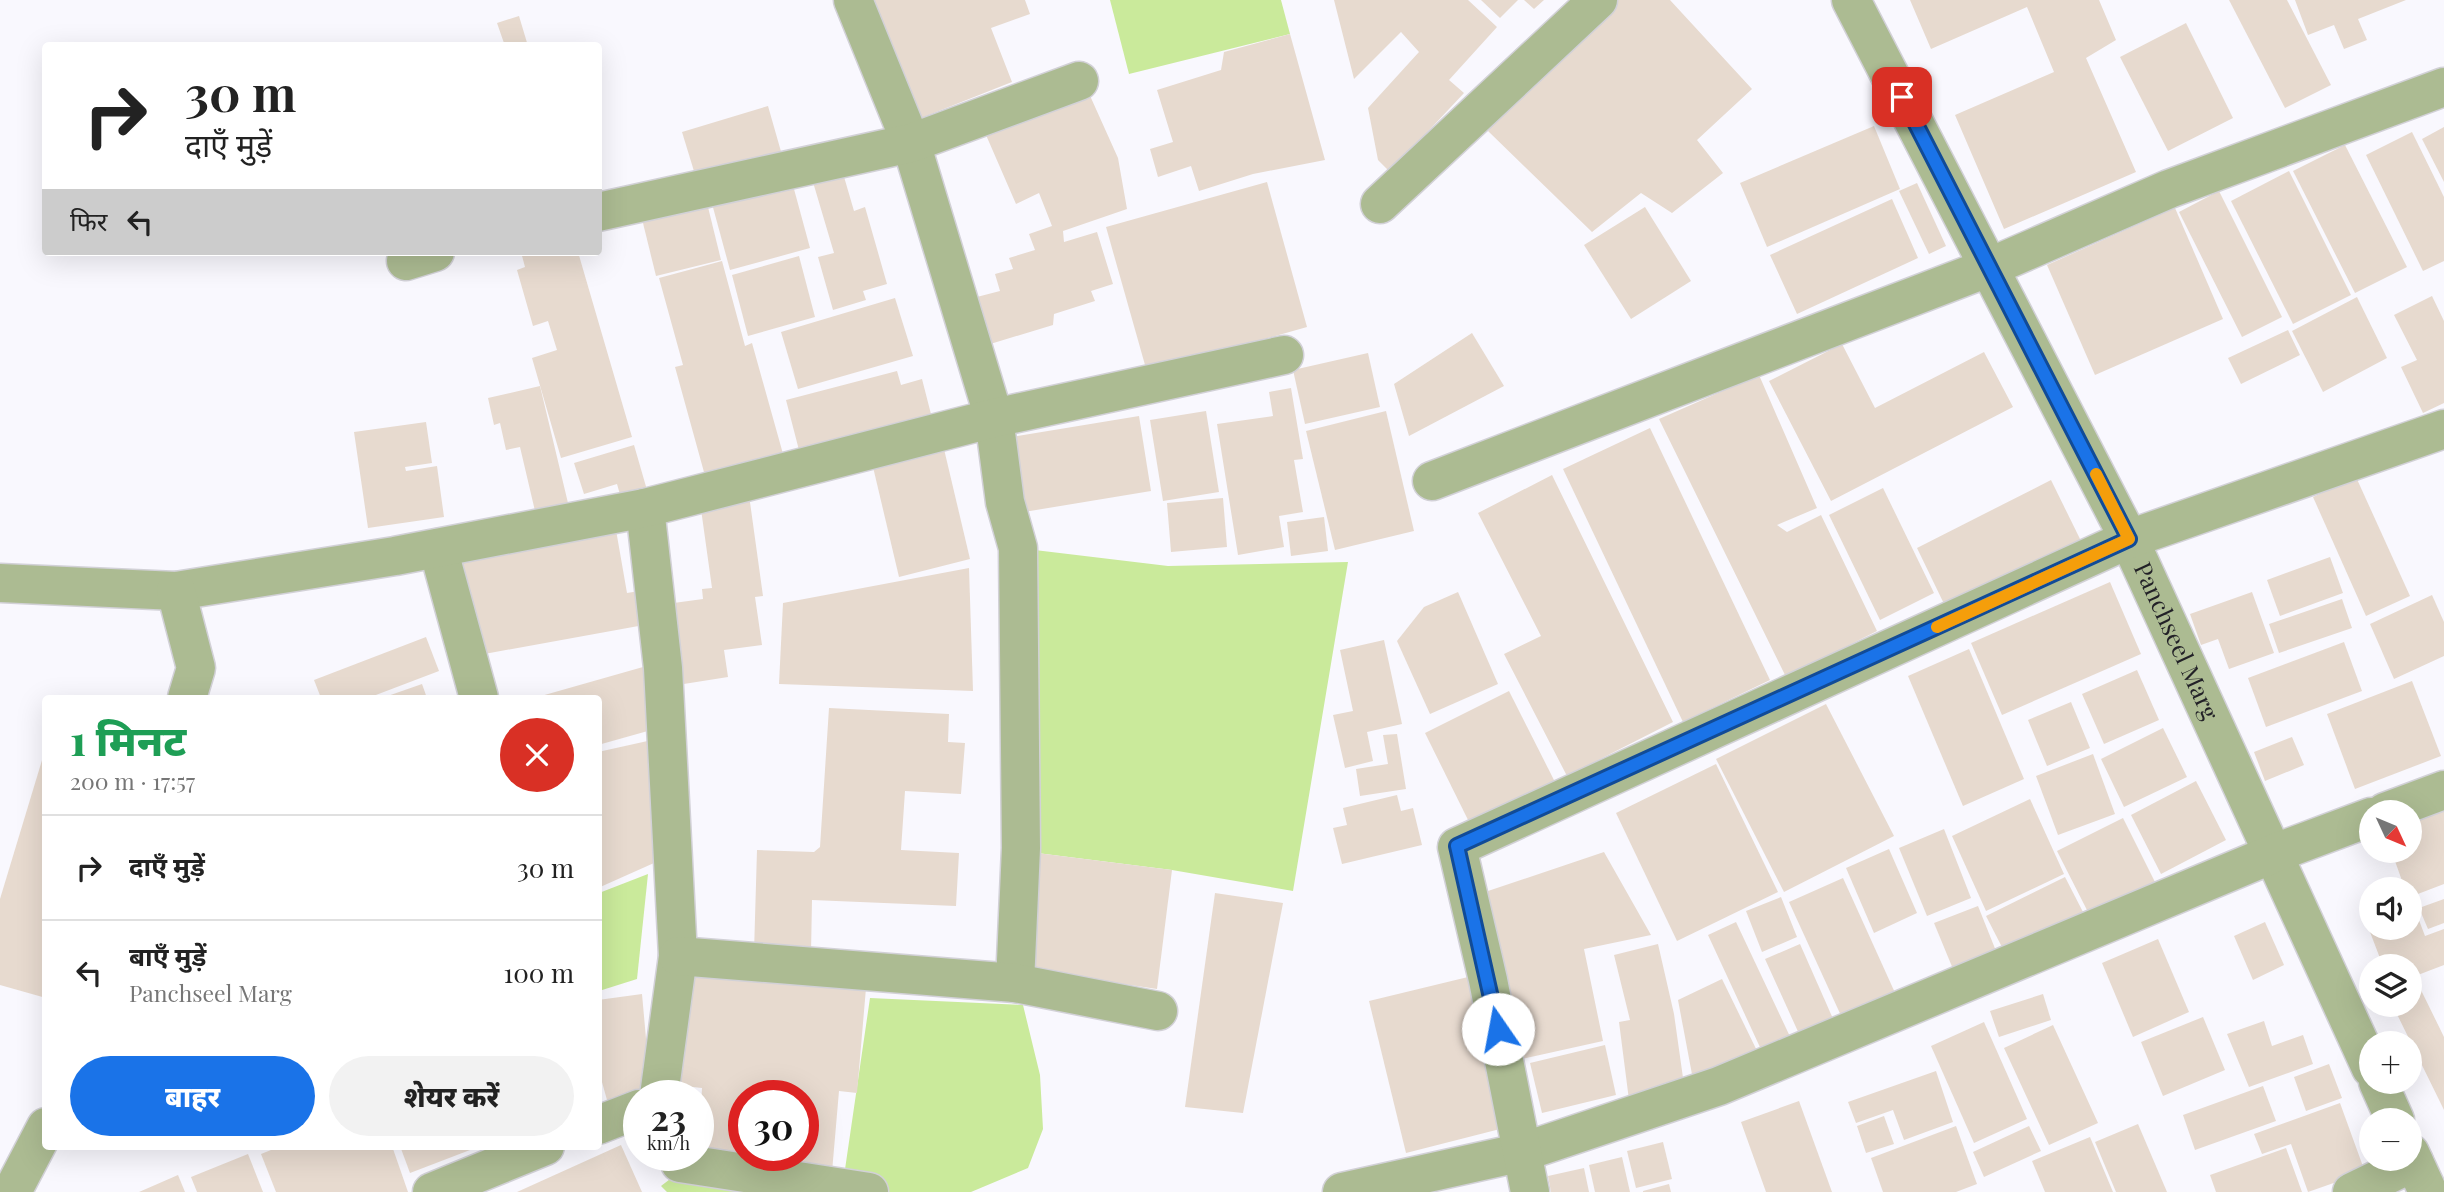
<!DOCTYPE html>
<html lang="hi">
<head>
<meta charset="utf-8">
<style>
  :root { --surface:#fff; --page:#f2f2f2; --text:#222; --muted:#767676; --line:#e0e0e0; --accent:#1a73e8 }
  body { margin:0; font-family:"Playfair Display","Noto Sans Devanagari",serif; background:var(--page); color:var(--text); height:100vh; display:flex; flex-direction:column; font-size:26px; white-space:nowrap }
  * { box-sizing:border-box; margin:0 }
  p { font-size:23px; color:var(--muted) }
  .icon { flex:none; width:38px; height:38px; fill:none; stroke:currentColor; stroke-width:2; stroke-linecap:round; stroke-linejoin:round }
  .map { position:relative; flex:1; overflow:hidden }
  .sheet { position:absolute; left:42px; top:695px; width:560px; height:455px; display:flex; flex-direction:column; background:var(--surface); border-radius:7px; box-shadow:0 7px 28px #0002 }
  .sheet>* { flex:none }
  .top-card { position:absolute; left:42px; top:42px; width:560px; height:214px; border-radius:7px; box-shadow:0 7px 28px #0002; background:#fff; color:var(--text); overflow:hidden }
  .needle { width:46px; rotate:134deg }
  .buttons { position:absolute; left:2359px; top:800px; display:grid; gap:14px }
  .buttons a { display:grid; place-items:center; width:63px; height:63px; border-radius:50%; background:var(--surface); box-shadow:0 7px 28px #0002; font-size:35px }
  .speed { position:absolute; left:623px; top:1080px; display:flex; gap:14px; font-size:35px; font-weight:700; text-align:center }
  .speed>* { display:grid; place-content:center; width:91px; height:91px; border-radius:50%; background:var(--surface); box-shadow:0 7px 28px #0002; line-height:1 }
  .speed small { font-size:18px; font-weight:400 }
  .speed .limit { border:10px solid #d22; background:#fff; color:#111 }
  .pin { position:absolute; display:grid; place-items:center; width:60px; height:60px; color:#fff; margin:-30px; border-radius:14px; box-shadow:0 4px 10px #0006 }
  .me { position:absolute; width:77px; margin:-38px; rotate:348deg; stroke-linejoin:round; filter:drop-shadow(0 0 5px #0008) }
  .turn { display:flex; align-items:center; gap:24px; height:147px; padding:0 28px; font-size:32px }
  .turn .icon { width:91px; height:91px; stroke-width:2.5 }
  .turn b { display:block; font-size:49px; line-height:60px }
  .then { display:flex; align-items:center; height:66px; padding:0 28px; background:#0003; gap:14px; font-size:26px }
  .round { display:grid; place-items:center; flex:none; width:74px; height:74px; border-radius:37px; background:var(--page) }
  .head { display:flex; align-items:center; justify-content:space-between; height:119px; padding:0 28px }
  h1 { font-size:42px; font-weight:800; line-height:52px; color:#1e9e55 }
  .action { display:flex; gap:14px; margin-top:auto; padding:14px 28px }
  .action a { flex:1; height:80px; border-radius:42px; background:var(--accent); color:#fff; font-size:28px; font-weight:800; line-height:80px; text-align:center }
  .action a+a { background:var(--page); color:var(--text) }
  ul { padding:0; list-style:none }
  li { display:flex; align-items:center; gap:21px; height:105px; padding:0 28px; border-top:2px solid var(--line) }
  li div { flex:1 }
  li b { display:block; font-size:26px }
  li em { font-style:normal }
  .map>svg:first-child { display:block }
  .green { fill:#caea9b }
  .building { fill:#e7dacf; fill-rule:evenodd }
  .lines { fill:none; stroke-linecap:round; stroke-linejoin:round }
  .street-casing { stroke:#d2d1d7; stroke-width:41 }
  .street { stroke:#acbb92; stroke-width:38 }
  .route-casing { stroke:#114b97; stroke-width:18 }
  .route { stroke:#1a73e8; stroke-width:12 }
  .slow { stroke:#f59e0b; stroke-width:12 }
  .labels { text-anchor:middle; stroke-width:5; stroke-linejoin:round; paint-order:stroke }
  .street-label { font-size:24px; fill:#222127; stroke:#fff }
</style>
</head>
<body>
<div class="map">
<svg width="2444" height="1192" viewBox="0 0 2444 1192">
  <rect width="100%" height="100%" fill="#f9f8fe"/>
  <!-- green -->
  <g class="green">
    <path d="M1110,0h171l9,34 -161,40z"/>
    <path d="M1018,548l150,18 180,-4 -55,329 -121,-21 -135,-17z"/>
    <path d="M648,874l-11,105 -38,12v-98z"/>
    <path d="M870,998l153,7 17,70 3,54 -15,39 -57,24h-304l-6,-6 17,-13 165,10z"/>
  </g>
  <!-- building -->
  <g class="building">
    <path d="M864,0h161l5,14 -39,14 21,54 -96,38z"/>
    <path d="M1334,0h134l29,27 -48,53 15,13 -74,79 -12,-12 -10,-52 51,-56 -18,-20 -47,47z"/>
    <path d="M1481,0h37l-18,18z"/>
    <path d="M1524,0h20l-10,9z"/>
    <path d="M1614,0h56l82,89 -55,51 26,33 -51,40 -31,-20 -49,39 -104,-101 45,-55z"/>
    <path d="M1910,0h189l17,40 -30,18 50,114 -132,57 -49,-114 99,-43 -27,-65 -96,42z"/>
    <path d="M2229,0h58l44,85 -46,23z"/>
    <path d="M2295,0h111l-48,19 9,21 -23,9 -10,-24 -26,10z"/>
    <path d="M519,16l9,30h-23l-8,-23z"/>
    <path d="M2186,23l47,95 -65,33 -48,-94z"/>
    <path d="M1290,34l35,126 -72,14 -54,17 -8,-25 -33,11 -8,-28 23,-7 -16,-52 64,-20 3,-18z"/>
    <path d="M1087,89l31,69 9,51 -64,22 1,11 33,-10 16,52 -22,7 4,10 -41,13 -1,11 -66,20 -14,-47 27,-7 -5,-17 18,-5 -4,-11 26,-8 -6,-16 23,-8 -13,-33 -23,11 -30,-69z"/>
    <path d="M768,106l14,49 -85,26 -15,-49z"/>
    <path d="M1874,126l26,63 -133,58 -27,-64z"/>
    <path d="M2444,127v55l-22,-43z"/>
    <path d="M2412,132l32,65v64l-21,10 -57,-116z"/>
    <path d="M2345,145l62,122 -52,26 -62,-122z"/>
    <path d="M840,163l14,48 11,-4 22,77 -24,7 3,9 -33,10 -15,-53 16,-4 -24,-81z"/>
    <path d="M2289,171l62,124 -58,29 -62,-123z"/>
    <path d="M791,178l19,70 -80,22 -19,-70z"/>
    <path d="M1267,182l40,145 -160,45 -41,-145z"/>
    <path d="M1917,183l29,63 -17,8 -30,-63z"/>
    <path d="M2219,191l63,126 -40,20 -63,-125z"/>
    <path d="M1892,199l26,59 -121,56 -27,-59z"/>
    <path d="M707,203l14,57 -65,16 -14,-57z"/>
    <path d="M1645,207l46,74 -60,38 -47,-74z"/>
    <path d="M2175,208l48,111 -128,56 -48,-110z"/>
    <path d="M521,252h57l54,185 -71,21 -29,-100 25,-8 -9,-29 -15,5 -16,-56 8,-3z"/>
    <path d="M799,256l16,61 -67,19 -16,-61z"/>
    <path d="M722,261l23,85 7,-3 33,118 -78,22 -32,-116 8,-2 -24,-87z"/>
    <path d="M2432,296l12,25v82l-21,10 -22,-46 16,-7 -23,-45z"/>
    <path d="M2357,297l30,61 -64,34 -31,-61z"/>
    <path d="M895,298l18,58 -115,33 -17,-57z"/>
    <path d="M2288,330l12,25 -59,29 -13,-26z"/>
    <path d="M1472,333l32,53 -95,50 -15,-52z"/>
    <path d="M1842,344l33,64 109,-56 29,55 -182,94 -62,-120z"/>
    <path d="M1368,353l12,54 -75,17 -12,-54z"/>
    <path d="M897,371l4,14 21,-6 10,39 -132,36 -14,-54z"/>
    <path d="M1759,375l58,133 -40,17 10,7 34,-17 56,116 -91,46 -127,-258z"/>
    <path d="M540,386l28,117 -33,8 -15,-64 -14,3 -6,-27 -6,2 -6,-27z"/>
    <path d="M1291,388l12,71 -9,1 9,52 -24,4 5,31 -46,8 -21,-131 56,-8 -4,-24z"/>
    <path d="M1206,411l13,81 -56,9 -13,-81z"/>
    <path d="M1386,411l28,120 -79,19 -29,-119z"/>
    <path d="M1139,416l12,75 -127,21 -12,-75z"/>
    <path d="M426,422l6,41 -27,4 1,4 31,-5 7,51 -76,11 -14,-96z"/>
    <path d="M1650,428l120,252 -87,42 -120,-253z"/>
    <path d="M634,445l13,45 -26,8 -4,-14 -33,10 -10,-31z"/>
    <path d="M944,449l26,110 -71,18 -26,-110z"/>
    <path d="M1552,475l121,247 -106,54 -63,-122 37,-18 -63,-123z"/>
    <path d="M2356,477l54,119 -44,20 -53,-119z"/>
    <path d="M2051,480l31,63 -135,67 -30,-62z"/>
    <path d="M1883,488l51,105 -54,27 -51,-105z"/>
    <path d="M749,495l14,101 -8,1 7,48 -38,5 4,27 -57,9 -12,-81 44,-6 -1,-10 10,-1 -12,-86z"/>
    <path d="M1223,498l4,49 -56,5 -4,-49z"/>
    <path d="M1324,517l4,34 -37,5 -4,-34z"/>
    <path d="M616,530l11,63 24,-4 4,34 -176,32 -19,-106z"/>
    <path d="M2330,557l13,36 -63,23 -13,-36z"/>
    <path d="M969,568l4,123 -194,-7 4,-81z"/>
    <path d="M2110,582l31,72 -139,61 -31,-72z"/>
    <path d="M1458,592l40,92 -68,30 -33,-73 27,-34z"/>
    <path d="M2252,592l22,61 -45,16 -11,-30 -17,6 -11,-31z"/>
    <path d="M2432,595l12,27v34l-50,23 -24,-55z"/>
    <path d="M2342,599l10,29 -73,25 -10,-29z"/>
    <path d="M426,637l13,34 -71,27h-47l-7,-18z"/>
    <path d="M1384,640l18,84 -35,8 6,29 -28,7 -12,-53 20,-4 -13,-61z"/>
    <path d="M2344,642l18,49 -96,36 -18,-49z"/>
    <path d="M1969,649l55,130 -61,27 -55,-130z"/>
    <path d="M650,665l12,62 -64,18v-47h-64z"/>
    <path d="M2137,670l22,50 -55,24 -22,-50z"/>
    <path d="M2412,681l29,75 -86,33 -28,-75z"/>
    <path d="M422,684l5,14h-45z"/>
    <path d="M1509,691l48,95 -85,42 -47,-95z"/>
    <path d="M2071,702l19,46 -43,18 -19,-46z"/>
    <path d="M1826,704l68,132 -110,56 -68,-133z"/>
    <path d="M829,708l120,6 -1,28 17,1 -4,51 -56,-3 -4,59 58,3 -3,53 -144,-6 -1,53 -57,-1 3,-102 57,2 6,-5z"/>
    <path d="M2163,728l24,49 -63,30 -23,-48z"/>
    <path d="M1397,734l9,55 -46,7 -4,-27 32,-5 -5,-29z"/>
    <path d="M2292,737l12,28 -39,16 -11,-29z"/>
    <path d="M661,738l-7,125 -56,25v-136z"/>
    <path d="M46,747v251l-46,-13v-86z"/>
    <path d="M2093,754l22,60 -57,21 -22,-59z"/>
    <path d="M1716,764l62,128 -101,49 -61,-128z"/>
    <path d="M2196,781l30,59 -65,34 -30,-59z"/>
    <path d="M1397,795l4,16 12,-3 9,37 -80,19 -9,-36 14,-3 -4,-17z"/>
    <path d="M2030,799l34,75 -78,37 -34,-75z"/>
    <path d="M2444,810v74l-34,13v-8h-5l-14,-39h19v-27z"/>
    <path d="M2123,818l32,64 -65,34 -33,-65z"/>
    <path d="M1944,829l27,69 -44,18 -28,-68z"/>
    <path d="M1889,849l28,64 -43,20 -28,-65z"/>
    <path d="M1604,852l47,83 -67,14 19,92 -81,18 -37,-167z"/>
    <path d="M1037,853l135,17 -15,119 -133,-20z"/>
    <path d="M2065,877l18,35 -79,39 -18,-35z"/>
    <path d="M1843,878l53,117 -53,25 -54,-118z"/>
    <path d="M1215,893l68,10 -40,210 -58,-6z"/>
    <path d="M1781,897l16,40 -35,15 -16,-41z"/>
    <path d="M2444,899v24l-16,6 -9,-21z"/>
    <path d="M1978,906l18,45 -43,18 -19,-46z"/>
    <path d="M2417,915l8,21 19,-7v36l-34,13v-12h-27l-13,-34 12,-4h28v-11z"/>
    <path d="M1736,922l58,123 -29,13 -57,-123z"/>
    <path d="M2265,922l19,43 -31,15 -19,-44z"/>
    <path d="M2158,939l31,73 -56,25 -31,-74z"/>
    <path d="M1658,944l16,70 11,78 -56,8 -10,-78 11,-2 -16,-65z"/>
    <path d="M1800,944l34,77 -34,15 -35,-77z"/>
    <path d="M684,974l182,14 -9,105 -18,-2 -7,81 -134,-17 4,-67 -27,-3zM744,1096h59v59h-59z"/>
    <path d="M1468,977l36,151 -98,25 -37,-152z"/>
    <path d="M1722,979l39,80 -66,31 -17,-90z"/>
    <path d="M2419,986l25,51v73l-52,-106h18v-14z"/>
    <path d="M642,994l9,100 -44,6 -9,-32v-68z"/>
    <path d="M2043,994l8,26 -52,17 -9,-26z"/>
    <path d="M2203,1017l22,53 -62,26 -22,-54z"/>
    <path d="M2264,1021l8,25 31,-11 10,29 -64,23 -22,-53z"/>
    <path d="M1984,1022l43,97 -53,24 -43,-97z"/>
    <path d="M2053,1025l45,98 -49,22 -45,-97z"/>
    <path d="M1605,1045l11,50 -74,18 -12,-50z"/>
    <path d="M2329,1064l13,34 -36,13 -12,-34z"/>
    <path d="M1936,1071l17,51 -49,18 -11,-30 -37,13 -8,-21z"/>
    <path d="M2263,1086l13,35 -81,29 -12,-35z"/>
    <path d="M1799,1101l33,91h-66l-25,-70z"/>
    <path d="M2340,1103l25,69 -57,20 -17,-48 -29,10 -8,-20z"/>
    <path d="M1884,1116l10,28 -28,9 -9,-27z"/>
    <path d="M2138,1124l29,68h-51l-21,-50z"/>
    <path d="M1956,1126l21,58 -21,8h-73l-12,-34z"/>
    <path d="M2029,1126l12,25 -57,26 -11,-25z"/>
    <path d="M2090,1137l23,55h-68l-13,-31z"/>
    <path d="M1663,1142l9,37 -36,9 -9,-37z"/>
    <path d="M621,1145l21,47h-125z"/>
    <path d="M281,1146h111l16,46h-132l-15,-38z"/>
    <path d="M400,1146h69l1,4 -60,23z"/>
    <path d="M2286,1148l16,44h-86l-6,-17z"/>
    <path d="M248,1154l15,38h-66l-6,-15z"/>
    <path d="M1622,1157l8,35h-35l-6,-27z"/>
    <path d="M1584,1168l5,24h-38l-3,-16z"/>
    <path d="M178,1175l7,17h-46z"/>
    <path d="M1669,1184l2,8h-28v-1z"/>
  </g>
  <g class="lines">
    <defs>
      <g id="street">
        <path d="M853,0l58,143 83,275 11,84 13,46 3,300 -6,135"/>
        <path id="s1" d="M1851,0l278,539 242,529"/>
        <path d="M1380,204l218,-204"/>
        <path d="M598,212l313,-69 168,-62"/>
        <path d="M406,261l29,-9"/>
        <path d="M1432,481l558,-214 179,-78 275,-102"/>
        <path d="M645,508l18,160 15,288 -19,140"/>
        <path d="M438,548l41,150"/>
        <path d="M0,583l176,8 219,-35 250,-48 349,-90 290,-63"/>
        <path d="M176,591l20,77 -9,30"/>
        <path d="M2385,812l59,-22"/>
        <path d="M678,956l337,27 143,28"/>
        <path d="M2378,1082l17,38"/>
        <path d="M598,1125l41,-16"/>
        <path d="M2410,1153l18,39"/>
        <path d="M680,1163l189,29"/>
        <path d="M12,1192l34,-65"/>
        <path d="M432,1192l113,-46"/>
        <path d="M1342,1192l181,-40 196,-66 556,-233 96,-36"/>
        <path d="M1530,1192l-42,-212 -31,-133 672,-308 315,-110"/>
        <path d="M2352,1192l62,-30"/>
      </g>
    </defs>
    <!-- street casing -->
    <use href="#street" class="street-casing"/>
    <!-- street -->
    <use href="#street" class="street"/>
  </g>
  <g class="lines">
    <defs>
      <path id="route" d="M1498,1029l-41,-183 672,-307 -227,-442"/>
    </defs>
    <!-- route casing -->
    <use href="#route" class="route-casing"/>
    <!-- route -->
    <use href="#route" class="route"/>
    <!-- slow -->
    <path class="slow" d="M1937,627l192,-88 -33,-65"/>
  </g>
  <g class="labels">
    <!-- street labels -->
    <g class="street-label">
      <text dy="8" stroke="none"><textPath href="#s1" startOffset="719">Panchseel Marg</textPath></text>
    </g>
  </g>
</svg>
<div class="buttons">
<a><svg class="needle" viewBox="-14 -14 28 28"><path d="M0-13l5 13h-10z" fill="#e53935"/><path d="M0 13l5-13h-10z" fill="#767676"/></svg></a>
<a><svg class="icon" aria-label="sound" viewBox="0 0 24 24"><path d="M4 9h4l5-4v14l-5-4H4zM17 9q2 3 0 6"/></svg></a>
<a><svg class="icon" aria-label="layers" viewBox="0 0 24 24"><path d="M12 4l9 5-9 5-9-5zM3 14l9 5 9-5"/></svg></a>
<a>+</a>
<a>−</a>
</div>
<div class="speed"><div>23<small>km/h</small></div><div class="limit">30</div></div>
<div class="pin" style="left:1902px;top:97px;background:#d93025"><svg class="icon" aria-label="arrive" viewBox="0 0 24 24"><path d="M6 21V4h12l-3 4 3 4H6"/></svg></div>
<svg class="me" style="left:1498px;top:1029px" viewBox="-20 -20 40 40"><circle r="19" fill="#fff"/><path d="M0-13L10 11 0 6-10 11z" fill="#1a73e8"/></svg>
<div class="top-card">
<div class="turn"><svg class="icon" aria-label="right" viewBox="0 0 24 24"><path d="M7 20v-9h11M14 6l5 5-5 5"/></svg><div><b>30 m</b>दाएँ मुड़ें</div></div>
<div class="then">फिर<svg class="icon" aria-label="left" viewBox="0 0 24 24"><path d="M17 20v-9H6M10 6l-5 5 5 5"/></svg></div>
</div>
<section class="sheet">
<div class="head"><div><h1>1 मिनट</h1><p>200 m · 17:57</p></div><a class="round" style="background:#d93025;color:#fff"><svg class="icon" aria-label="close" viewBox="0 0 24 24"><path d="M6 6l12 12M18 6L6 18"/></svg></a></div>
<ul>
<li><svg class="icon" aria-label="right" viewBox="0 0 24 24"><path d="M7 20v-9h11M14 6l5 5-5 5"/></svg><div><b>दाएँ मुड़ें</b></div><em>30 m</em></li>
<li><svg class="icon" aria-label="left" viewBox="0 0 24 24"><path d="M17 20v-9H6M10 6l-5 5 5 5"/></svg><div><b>बाएँ मुड़ें</b><p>Panchseel Marg</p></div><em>100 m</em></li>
</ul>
<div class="action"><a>बाहर</a><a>शेयर करें</a></div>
</section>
</div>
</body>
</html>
